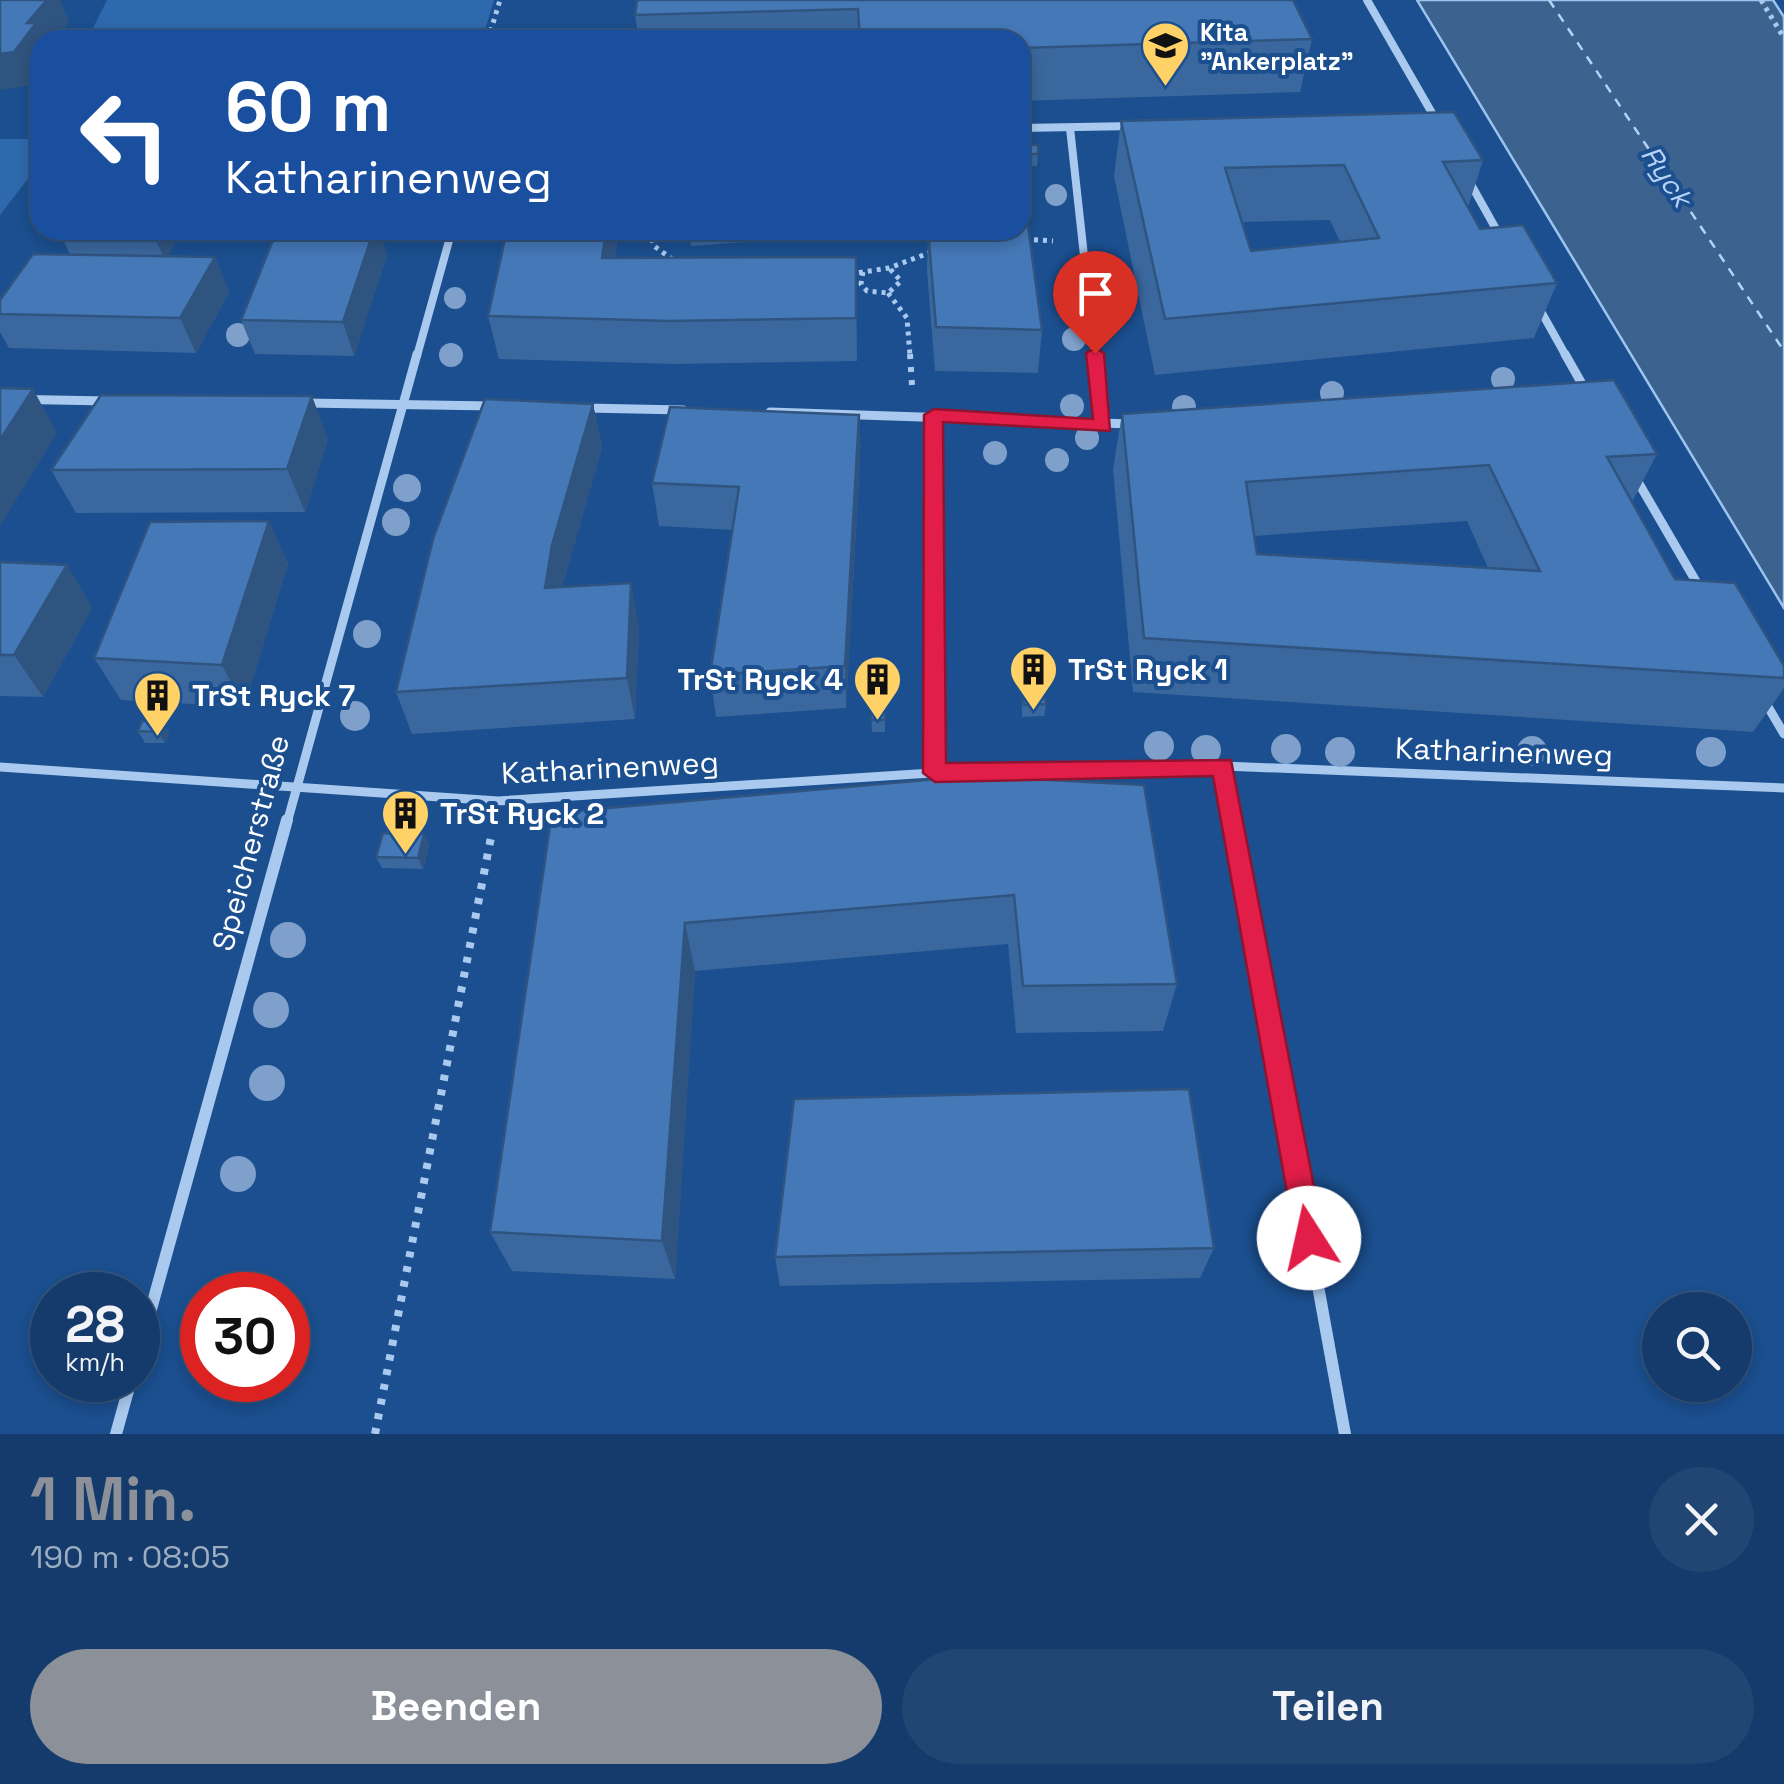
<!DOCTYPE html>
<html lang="de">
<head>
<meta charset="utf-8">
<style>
  :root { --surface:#143b6b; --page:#214673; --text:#f1f3f6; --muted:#9dadc1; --line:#33557e; --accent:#8c9099 }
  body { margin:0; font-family:"Space Grotesk",sans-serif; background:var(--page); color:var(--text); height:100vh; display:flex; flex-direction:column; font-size:38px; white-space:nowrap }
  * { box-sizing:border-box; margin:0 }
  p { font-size:32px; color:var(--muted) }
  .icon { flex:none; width:55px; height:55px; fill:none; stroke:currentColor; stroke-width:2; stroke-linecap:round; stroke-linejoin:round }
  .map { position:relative; height:1434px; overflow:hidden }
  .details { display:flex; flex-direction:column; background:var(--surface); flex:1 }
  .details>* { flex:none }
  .hud { position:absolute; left:30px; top:30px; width:1000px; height:210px; border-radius:30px; box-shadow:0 5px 15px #0003,0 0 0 2px var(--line); background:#1a4fa0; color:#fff; overflow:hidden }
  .controls { position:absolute; left:1642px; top:1292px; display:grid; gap:20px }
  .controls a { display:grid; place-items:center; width:110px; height:110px; border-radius:50%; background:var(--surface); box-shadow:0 5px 15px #0003,0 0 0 2px var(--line); font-size:50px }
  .speed { position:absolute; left:30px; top:1272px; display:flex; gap:20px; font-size:50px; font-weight:700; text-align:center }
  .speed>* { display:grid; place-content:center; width:130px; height:130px; border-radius:50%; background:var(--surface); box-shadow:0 5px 15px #0003,0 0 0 2px var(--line); line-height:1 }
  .speed small { font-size:25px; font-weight:400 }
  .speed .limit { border:15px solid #d22; background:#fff; color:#111 }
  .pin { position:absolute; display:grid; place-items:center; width:85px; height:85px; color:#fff; margin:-102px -42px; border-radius:50% 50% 50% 0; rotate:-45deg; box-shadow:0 0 10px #0007 }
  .pin .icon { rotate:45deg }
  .me { position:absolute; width:110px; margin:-55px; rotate:350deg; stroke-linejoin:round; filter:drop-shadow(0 0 8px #0008) }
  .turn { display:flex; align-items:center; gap:35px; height:210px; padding:0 30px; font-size:45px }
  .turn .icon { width:130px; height:130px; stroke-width:2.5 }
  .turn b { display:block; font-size:70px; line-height:85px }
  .round { display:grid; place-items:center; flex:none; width:105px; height:105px; border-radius:52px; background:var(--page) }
  .summary { display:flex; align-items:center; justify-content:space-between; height:170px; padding:0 30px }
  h1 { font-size:60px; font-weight:600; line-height:75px; color:var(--accent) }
  .cta { display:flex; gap:20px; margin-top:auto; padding:20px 30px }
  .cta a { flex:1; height:115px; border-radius:60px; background:var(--accent); color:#fff; font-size:40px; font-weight:600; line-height:115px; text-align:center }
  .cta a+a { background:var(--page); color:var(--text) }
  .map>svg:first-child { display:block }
  .green { fill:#2e69ad }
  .water { fill:#3c6290; stroke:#9cc4f0; stroke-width:2.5 }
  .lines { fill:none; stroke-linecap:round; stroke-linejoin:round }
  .ferry { stroke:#b5d3f5; stroke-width:2.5; stroke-dasharray:9 8; stroke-linecap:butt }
  .path-far2 { stroke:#a9c9ee; stroke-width:5; stroke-dasharray:4 5; stroke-linecap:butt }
  .path-far1 { stroke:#a9c9ee; stroke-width:6; stroke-dasharray:5 8; stroke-linecap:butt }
  .path { stroke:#a9c9ee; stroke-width:8; stroke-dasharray:6 9; stroke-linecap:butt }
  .street-far2 { stroke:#a9c9ee; stroke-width:8 }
  .street-far1 { stroke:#a9c9ee; stroke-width:9 }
  .street { stroke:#a9c9ee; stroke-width:12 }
  .tree { fill:#7ea0ca }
  .wall { fill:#3a679d; fill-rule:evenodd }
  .shaded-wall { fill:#305480 }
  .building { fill:#4478b7; stroke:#305480; stroke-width:2.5; fill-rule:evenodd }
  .route { fill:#e11d48; stroke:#92132f; stroke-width:2.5 }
  .labels { text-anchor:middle; stroke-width:8; stroke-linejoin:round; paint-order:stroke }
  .far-poi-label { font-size:25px; font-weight:bold; fill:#fff; stroke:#1b4f8f; text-anchor:start }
  .far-water-label { font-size:28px; font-style:italic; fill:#b5d3f5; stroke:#1b4f8f }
  .poi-label { font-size:30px; font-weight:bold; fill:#fff; stroke:#1b4f8f; text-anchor:start }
  .street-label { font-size:30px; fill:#fff; stroke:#1b4f8f }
</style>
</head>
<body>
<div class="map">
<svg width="1784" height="1434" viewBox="0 0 1784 1434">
  <rect width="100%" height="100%" fill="#1b4f8f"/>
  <!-- green -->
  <g class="green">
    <path d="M107,0h387l-12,40h-395z"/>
    <path d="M0,139h40v24l-40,52z"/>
  </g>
  <!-- water -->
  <path class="water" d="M1417,0h356l11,17v591z"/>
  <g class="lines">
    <!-- ferry -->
    <path class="ferry" d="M1549,0l235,351"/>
    <!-- path-far2 -->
    <g class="path-far2">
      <path d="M1761,0l23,38"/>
      <path d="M488,40l12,-40"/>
      <path d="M649,230l5,16 22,16"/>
      <path d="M1025,239l28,2"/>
      <path d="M863,272l-2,12 6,7 21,2 13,-12 -12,-13"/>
      <path d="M850,274l39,-6 45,-17"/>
      <path d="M888,293l19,25 3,38"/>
    </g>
    <!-- path-far1 -->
    <path class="path-far1" d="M910,354l2,31"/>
    <!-- path -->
    <path class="path" d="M375,1434l117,-602"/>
    <!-- street-far2 -->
    <g class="street-far2">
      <path d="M1367,0l69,120"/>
      <path d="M1020,128l114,-2"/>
      <path d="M1070,128l25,228"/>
      <path d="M1468,179l33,59"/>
      <path d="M1538,306l28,50"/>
      <path d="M417,356l35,-126"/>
    </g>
    <!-- street-far1 -->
    <g class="street-far1">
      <path d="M1095,354l8,72"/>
      <path d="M1565,354l21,37"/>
      <path d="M0,399l108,2"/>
      <path d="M305,403l188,3"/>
      <path d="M585,408l98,2"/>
      <path d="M770,412l362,12"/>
      <path d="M933,415l2,358"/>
      <path d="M1634,475l67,115"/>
      <path d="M1764,700l20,34"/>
      <path d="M1223,766l10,57"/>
      <path d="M0,767l498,34 511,-33 214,-2 561,22"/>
      <path d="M287,823l130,-469"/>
    </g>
    <!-- street -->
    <g class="street">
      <path d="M1233,820l112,614"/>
      <path d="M138,1356l149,-536"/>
      <path d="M116,1434l15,-54"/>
    </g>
  </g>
  <!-- trees -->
  <g class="tree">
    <circle cx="1056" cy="195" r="11"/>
    <circle cx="455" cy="298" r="11"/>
    <circle cx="238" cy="335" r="12"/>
    <circle cx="1074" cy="339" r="12"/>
    <circle cx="451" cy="355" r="12"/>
    <circle cx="1503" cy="379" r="12"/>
    <circle cx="1332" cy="393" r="12"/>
    <circle cx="1072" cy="406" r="12"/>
    <circle cx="1184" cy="407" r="12"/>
    <circle cx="1087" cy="438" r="12"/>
    <circle cx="995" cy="453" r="12"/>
    <circle cx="1057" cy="460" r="12"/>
    <circle cx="407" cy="488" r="14"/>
    <circle cx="396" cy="522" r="14"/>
    <circle cx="367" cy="634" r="14"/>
    <circle cx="355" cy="716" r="15"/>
    <circle cx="1159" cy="746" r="15"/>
    <circle cx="1286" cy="749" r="15"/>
    <circle cx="1206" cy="750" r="15"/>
    <circle cx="1532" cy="751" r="15"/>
    <circle cx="1340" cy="752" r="15"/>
    <circle cx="1711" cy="752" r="15"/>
    <circle cx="288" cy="940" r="18"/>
    <circle cx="271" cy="1010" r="18"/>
    <circle cx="267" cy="1083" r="18"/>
    <circle cx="238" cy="1174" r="18"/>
  </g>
  <!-- wall -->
  <g class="wall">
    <path d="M637,0h656l19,39 -12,53 -280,9v-61h-381l-4,-25z"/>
    <path d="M1121,121l362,39 -15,47 12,22 77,54 -23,55 -379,37 -41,-199zM1330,220l10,22 -89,9 -9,-29z"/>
    <path d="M1028,145l10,9 -1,12h-9z"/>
    <path d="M1020,172l2,14 -2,30z"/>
    <path d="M58,230h125l-16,26 48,1 14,35 -33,61 -187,-5 -9,-16v-32l70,-46z"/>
    <path d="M507,230h112l-4,28 241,-1 1,104 -181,3 -177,-5 -11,-43z"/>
    <path d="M689,230h331l22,100 -4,43 -103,-2 -8,-100 1,-39 -71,2 -166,12z"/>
    <path d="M387,255l-33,101 -99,-2 -14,-34z"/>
    <path d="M593,404l9,44 -40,139 77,39 -4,93 -223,15 -16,-42z"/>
    <path d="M1122,414l535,40 -25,48 43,77 109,87v22l-31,44 -620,-40 -20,-223zM1467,521l21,47 -231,-14 -3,-18z"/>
    <path d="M859,415l1,43 -14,250 -130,9 -6,-42 23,-145 -74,-4 -7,-43z"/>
    <path d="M328,439l-23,73 -229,1 -25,-43z"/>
    <path d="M269,521l19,43 -44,143 -123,-7 -27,-42z"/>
    <path d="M0,562l67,3 25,43 -49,89 -43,-1z"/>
    <path d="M1022,696l24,8 -2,12 -22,1z"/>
    <path d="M885,702v30h-13l-1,-29z"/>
    <path d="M162,721l7,12 -4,10h-20l-7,-12z"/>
    <path d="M971,776l206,208 -14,47 -147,2 -8,-89 -313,27 -20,308 -163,-8 -22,-39 62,-419z"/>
    <path d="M424,834l5,11 -6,24 -41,-1 -6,-11z"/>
    <path d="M1214,1248l-14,30 -420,8 -5,-29z"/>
  </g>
  <!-- shaded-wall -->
  <g class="shaded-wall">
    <path d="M47,0h13l9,22 -14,18h-15v31l-10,14 -30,5v-36z"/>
    <path d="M151,230h32l-18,30z"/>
    <path d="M374,230h6l7,25 -33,101 -11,-34z"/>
    <path d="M606,230h13l-10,71 -7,-43z"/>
    <path d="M215,257l14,35 -33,61 -16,-35z"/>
    <path d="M33,389l24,44 -57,93v-86z"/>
    <path d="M312,396l16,43 -23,73 -18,-43z"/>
    <path d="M593,404l9,44 -40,140h-17l7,-43z"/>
    <path d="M859,415l1,43 -14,250 -1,-42z"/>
    <path d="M269,521l19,43 -44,143 -22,-42z"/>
    <path d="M67,565l25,43 -49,89 -29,-42z"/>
    <path d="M631,583l8,43 -4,93 -8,-41z"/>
    <path d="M162,721l7,12 -4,10 -8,-11z"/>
    <path d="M424,834l5,11 -6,24 -5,-11z"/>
    <path d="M685,923l10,48 -20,308 -13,-38z"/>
  </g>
  <!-- building -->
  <g class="building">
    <path d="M0,0h47l-20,23h9l-22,29 -14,2z"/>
    <path d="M637,0h656l19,39 -292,9v-8h-160l-2,-31 -223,6z"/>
    <path d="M1454,112l29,48 -40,2 37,67 43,-4 34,58 -392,36 -44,-198zM1344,165l35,73 -128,13 -26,-83z"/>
    <path d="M1028,145h10v9h-9z"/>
    <path d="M1020,226h8l14,104 -106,-3 -8,-97h92z"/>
    <path d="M277,230h97l-31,92 -102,-2z"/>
    <path d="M507,230h99l-4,28 254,-1v61l-186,3 -182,-5z"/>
    <path d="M33,254l182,3 -35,61 -180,-4v-14z"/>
    <path d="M1614,380l43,74 -50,3 68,122 60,4 49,83v12l-640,-40 -22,-224zM1489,465l51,106 -283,-17 -11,-72z"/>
    <path d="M0,388l33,1 -33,51z"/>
    <path d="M101,395l211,1 -25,73 -236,1z"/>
    <path d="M485,399l108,5 -41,141 -7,43 86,-5 -4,95 -231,14 37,-153z"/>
    <path d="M670,407l189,8 -14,251 -135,9 29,-188 -87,-4z"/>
    <path d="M269,521l-47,144 -128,-7 56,-136z"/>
    <path d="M0,562l67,3 -53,90h-14z"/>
    <path d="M1044,694l2,10 -22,1 -2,-9z"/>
    <path d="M885,702v18h-14v-17z"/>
    <path d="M142,721h20l-5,11 -19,-1z"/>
    <path d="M971,776l173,9 33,199 -154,2 -9,-91 -329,28 -23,318 -172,-9 62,-419z"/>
    <path d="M383,833l41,1 -6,24 -42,-1z"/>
    <path d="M1189,1089l25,159 -439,9 19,-158z"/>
  </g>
  <!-- route -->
  <path class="route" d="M1095,348l9,5 6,78 -167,-9 3,341 285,-3 93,478 -4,10 -11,4 -10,-4 -4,-10 -82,-462 -278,6 -12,-9 1,-358 10,-6 159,10 -7,-66z"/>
  <!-- icons -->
  <defs>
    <symbol id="school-pin" viewBox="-11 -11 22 30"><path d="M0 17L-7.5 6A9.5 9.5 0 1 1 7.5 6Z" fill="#ffd166" stroke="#1b4f8f"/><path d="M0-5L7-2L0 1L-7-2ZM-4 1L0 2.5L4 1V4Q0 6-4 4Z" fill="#111"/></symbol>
    <symbol id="building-pin" viewBox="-11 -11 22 30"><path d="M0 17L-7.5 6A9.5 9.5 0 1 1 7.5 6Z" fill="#ffd166" stroke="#1b4f8f"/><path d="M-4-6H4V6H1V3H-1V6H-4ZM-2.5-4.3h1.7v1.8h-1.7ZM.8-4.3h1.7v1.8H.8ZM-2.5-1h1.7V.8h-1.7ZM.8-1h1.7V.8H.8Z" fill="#111"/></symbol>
  </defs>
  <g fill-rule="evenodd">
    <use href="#school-pin" x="1138" y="18" width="55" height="75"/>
    <use href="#building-pin" x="1006" y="642" width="55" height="75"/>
    <use href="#building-pin" x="850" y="652" width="55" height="75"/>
    <use href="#building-pin" x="130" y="668" width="55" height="75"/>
    <use href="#building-pin" x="378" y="786" width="55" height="75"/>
  </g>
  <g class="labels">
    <!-- far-poi labels -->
    <g class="far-poi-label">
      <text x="1200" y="41">Kita<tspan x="1200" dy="29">"Ankerplatz"</tspan></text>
    </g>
    <!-- far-water labels -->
    <g class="far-water-label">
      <text transform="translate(1667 176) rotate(56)" y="10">Ryck</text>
    </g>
    <!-- poi labels -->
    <g class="poi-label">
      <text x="1068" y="680">TrSt Ryck 1</text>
      <text x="843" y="690" text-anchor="end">TrSt Ryck 4</text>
      <text x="192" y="706">TrSt Ryck 7</text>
      <text x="440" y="824">TrSt Ryck 2</text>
    </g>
    <!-- street labels -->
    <g class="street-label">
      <text transform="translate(1504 752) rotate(2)" y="10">Katharinenweg</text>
      <text transform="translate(610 768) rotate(-3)" y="10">Katharinenweg</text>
      <text transform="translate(251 843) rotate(-75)" y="10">Speicherstraße</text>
    </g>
  </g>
</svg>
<div class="controls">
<a><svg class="icon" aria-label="search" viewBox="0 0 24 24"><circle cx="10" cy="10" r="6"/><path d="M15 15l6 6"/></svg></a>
</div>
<div class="speed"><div>28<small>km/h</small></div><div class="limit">30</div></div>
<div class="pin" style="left:1095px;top:353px;background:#d93025"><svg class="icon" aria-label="arrive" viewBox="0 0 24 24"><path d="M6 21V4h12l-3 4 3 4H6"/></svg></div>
<svg class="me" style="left:1309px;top:1238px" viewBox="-20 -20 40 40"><circle r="19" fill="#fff"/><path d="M0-13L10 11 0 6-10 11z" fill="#e11d48"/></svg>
<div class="hud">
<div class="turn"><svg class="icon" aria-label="left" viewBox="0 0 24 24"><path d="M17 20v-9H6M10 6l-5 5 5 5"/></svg><div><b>60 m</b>Katharinenweg</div></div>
</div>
</div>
<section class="details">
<div class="summary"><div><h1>1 Min.</h1><p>190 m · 08:05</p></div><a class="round"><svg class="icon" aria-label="close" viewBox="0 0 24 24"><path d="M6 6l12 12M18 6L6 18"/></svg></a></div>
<div class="cta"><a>Beenden</a><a>Teilen</a></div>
</section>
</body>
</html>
